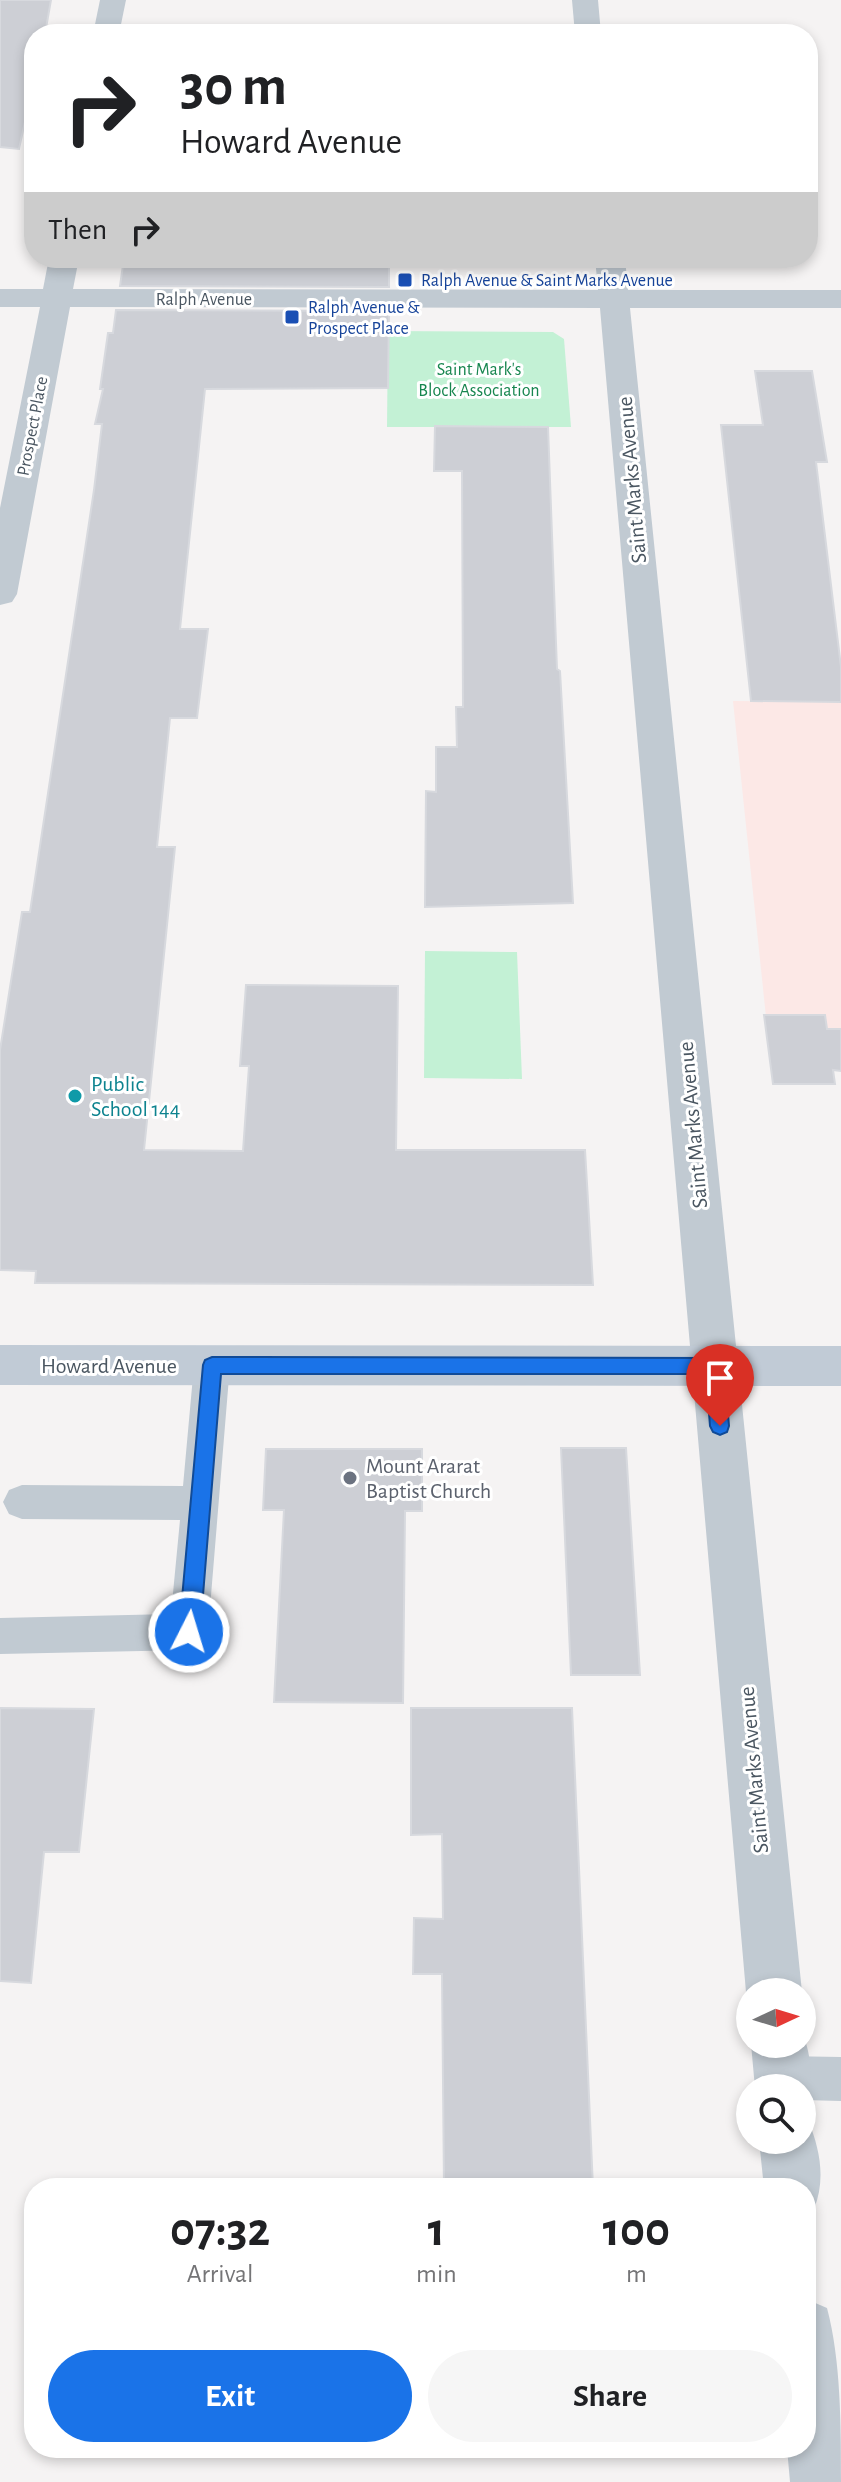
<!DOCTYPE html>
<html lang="en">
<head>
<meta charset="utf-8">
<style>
  :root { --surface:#fff; --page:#f6f6f6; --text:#202124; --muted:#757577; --accent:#1a73e8 }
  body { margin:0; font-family:"Alegreya Sans",sans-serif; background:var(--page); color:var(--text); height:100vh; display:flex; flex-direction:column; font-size:30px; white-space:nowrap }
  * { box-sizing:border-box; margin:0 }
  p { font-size:26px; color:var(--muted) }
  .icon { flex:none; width:44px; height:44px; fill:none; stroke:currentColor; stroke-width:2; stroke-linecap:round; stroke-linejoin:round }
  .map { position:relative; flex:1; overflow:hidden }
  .panel { position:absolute; left:24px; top:2178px; width:792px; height:280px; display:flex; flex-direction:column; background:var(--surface); border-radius:32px; box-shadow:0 4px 12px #0003 }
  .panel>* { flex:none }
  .top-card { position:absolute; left:24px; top:24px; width:794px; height:244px; border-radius:32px; box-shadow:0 4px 12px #0003; background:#fff; color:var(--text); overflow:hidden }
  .needle { width:52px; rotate:86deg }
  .fabs { position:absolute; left:736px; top:1978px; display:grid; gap:16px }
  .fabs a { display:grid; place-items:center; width:80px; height:80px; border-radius:50%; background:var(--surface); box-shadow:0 4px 12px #0003; font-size:40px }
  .pin { position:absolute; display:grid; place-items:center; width:68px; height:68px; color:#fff; margin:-82px -34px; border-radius:50% 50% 50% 0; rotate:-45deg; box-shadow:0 0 8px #0007 }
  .pin .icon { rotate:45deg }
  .me { position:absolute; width:88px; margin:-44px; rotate:5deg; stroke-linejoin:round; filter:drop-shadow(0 0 6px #0008) }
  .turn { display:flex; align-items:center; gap:28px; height:168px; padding:0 24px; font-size:36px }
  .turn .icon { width:104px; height:104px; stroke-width:2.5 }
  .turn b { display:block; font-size:56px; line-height:68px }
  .then { display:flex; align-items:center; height:76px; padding:0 24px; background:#0003; gap:16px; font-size:30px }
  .eta { display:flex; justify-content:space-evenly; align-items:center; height:136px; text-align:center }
  .eta b { font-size:48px; font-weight:700; line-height:56px }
  .button { display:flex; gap:16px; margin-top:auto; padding:16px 24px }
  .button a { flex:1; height:92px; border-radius:48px; background:var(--accent); color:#fff; font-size:32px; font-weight:700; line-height:92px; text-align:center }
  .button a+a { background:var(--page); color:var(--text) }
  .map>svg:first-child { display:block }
  .medical { fill:#fce8e6 }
  .green { fill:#c3f1d5 }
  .building { fill:#cdcfd5; stroke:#d7d9de; stroke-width:2 }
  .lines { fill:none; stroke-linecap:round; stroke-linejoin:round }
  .lane { fill:#c1cad2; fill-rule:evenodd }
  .street { fill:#c1cad2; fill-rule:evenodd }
  .secondary { fill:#c1cbd6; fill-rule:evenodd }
  .route { fill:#1a73e8; stroke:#114b97; stroke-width:2 }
  .transit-dot { fill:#1a4fb4; stroke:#fff; stroke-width:3 }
  .culture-dot { fill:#0f9aa8; stroke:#fff; stroke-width:3 }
  .worship-dot { fill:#6b7280; stroke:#fff; stroke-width:3 }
  .labels { text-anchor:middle; stroke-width:6; stroke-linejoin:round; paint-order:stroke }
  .far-transit-label { font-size:18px; fill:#164399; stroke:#fff; text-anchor:start }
  .far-street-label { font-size:18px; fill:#4a5661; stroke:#fff }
  .far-park-label { font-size:18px; fill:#17864f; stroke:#fff }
  .street-label { font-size:22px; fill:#4a5661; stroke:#fff }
  .culture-label { font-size:22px; fill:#0d838f; stroke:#fff; text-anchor:start }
  .worship-label { font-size:22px; fill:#5b616d; stroke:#fff; text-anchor:start }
</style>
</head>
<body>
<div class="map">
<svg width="841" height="2482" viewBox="0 0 841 2482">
  <rect width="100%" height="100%" fill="#f5f3f3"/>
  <!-- medical -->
  <path class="medical" d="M733,701l108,1v369h-8l2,13h-62z"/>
  <!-- green -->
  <g class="green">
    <path d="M388,331l165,1 11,7 7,88h-184z"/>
    <path d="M425,951l92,1 5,127 -98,-1z"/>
  </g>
  <!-- building -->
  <g class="building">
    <path d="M0,0h51l-6,34h-11v47l-15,68 -19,-2z"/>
    <path d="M124,258h265v29l-269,-1z"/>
    <path d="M116,310l273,1 -1,77 -183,1 -25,240h28l-11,89h-27l-13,129h18l-31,303 99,1 6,-85h-9l6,-81 152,1 -2,164h189l8,135 -558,-2 1,-12 -36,-1v-220l22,-138h8l64,-422 8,-66h-7l8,-35h-3l8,-56h5z"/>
    <path d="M755,371h57l15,91h-11l25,205v35l-90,-1 -30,-276h42z"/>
    <path d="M435,426l113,1 8,216 1,26 3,2 13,232 -148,4 1,-116 10,1v-45h21l-1,-40h7l-1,-236h-28z"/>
    <path d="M764,1015h61l2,14h14v42l-8,-1 2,14h-62z"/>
    <path d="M561,1448h65l14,227h-69z"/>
    <path d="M266,1449h156v62h-17l-2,192 -129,-1 10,-192h-21z"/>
    <path d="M0,1708l94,1 -15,143h-35l-13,131 -31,-2z"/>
    <path d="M411,1708h161l21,480h-149l-2,-214h-29l1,-56 29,1 -1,-85 -31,1z"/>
  </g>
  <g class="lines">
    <!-- lane -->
    <g class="lane">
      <path d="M212,1350l13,4 5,11 -22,267 -5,13 -14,5 -189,4v-36l171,-4 9,-94 -158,-1 -13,-5 -6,-12 6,-12 13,-5 161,1 11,-121 5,-11z"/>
      <path d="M782,2056l59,1v44l-39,-1v-12h-38l-4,-10 7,-15z"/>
    </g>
    <!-- street -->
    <g class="street">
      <path d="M100,0h26l-7,34h-26z"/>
      <path d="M572,0h26l3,34h-26z"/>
      <path d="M49,258h30l-6,31 525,1 -3,-32h30l3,32h213v18h-211l172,1684h-52v9l-4,-9 -146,-1684 -530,-1 -53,287 -5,8 -12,3v-97l40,-201h-40v-18h43z"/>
      <path d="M802,2032c10,24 13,54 0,77v-21h-47l-4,-44h51z"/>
      <path d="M802,2117l6,3c12,29 18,59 6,89l-8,3v-24h-42l-5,-48h43z"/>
      <path d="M806,2299l21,9c14,53 14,117 14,174h-51l-3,-34h19z"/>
    </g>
    <!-- secondary -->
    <path class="secondary" d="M0,1345l841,1v40l-841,-1z"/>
  </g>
  <!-- route -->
  <path class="route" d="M212,1357l503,1 7,2 2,6 5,60 -2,6 -7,3 -7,-3 -3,-6 -4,-52h-485l-21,258 -4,6 -7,3 -7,-3 -3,-6 24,-267 2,-5z"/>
  <!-- markers -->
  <g class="transit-dot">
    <rect x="397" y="272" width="16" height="16" rx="4"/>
    <rect x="284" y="309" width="16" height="16" rx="4"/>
  </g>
  <circle class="culture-dot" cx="75" cy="1096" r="8"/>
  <circle class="worship-dot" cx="350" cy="1478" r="8"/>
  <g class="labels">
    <!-- far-transit labels -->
    <g class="far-transit-label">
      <text x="421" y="286">Ralph Avenue &amp; Saint Marks Avenue</text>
      <text x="308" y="313">Ralph Avenue &amp;<tspan x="308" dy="21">Prospect Place</tspan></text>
    </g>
    <!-- far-street labels -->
    <g class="far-street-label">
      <text x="204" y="305">Ralph Avenue</text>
      <text transform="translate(32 426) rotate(-79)" y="6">Prospect Place</text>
    </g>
    <!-- far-park labels -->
    <g class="far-park-label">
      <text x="479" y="375">Saint Mark's<tspan x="479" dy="21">Block Association</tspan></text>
    </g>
    <!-- street labels -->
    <g class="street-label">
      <text transform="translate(631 480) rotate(-95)" y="8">Saint Marks Avenue</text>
      <text transform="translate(692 1125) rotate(-95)" y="8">Saint Marks Avenue</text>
      <text x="109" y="1373">Howard Avenue</text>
      <text transform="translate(753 1770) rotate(-95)" y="8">Saint Marks Avenue</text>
    </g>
    <!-- culture labels -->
    <g class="culture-label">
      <text x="91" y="1091">Public<tspan x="91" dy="25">School 144</tspan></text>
    </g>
    <!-- worship labels -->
    <g class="worship-label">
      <text x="366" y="1473">Mount Ararat<tspan x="366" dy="25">Baptist Church</tspan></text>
    </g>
  </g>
</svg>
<div class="fabs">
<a><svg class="needle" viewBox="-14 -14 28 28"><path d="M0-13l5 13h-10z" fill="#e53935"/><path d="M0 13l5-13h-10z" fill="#757577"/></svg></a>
<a><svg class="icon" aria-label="search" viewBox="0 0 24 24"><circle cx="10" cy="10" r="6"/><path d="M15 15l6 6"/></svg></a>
</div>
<div class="pin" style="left:720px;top:1426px;background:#d93025"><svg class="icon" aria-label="arrive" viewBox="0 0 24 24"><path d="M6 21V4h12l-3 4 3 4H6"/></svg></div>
<svg class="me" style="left:189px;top:1632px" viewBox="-20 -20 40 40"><circle r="17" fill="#1a73e8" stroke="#fff" stroke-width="3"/><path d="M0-11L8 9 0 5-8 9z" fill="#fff"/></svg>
<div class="top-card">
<div class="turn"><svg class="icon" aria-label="right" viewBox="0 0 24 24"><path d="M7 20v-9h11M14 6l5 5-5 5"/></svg><div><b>30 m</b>Howard Avenue</div></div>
<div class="then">Then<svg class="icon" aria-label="right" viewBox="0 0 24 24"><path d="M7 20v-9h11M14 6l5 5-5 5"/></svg></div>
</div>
<section class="panel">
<div class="eta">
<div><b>07:32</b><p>Arrival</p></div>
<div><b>1</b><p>min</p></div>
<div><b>100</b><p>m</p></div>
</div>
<div class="button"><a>Exit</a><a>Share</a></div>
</section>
</div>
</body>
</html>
